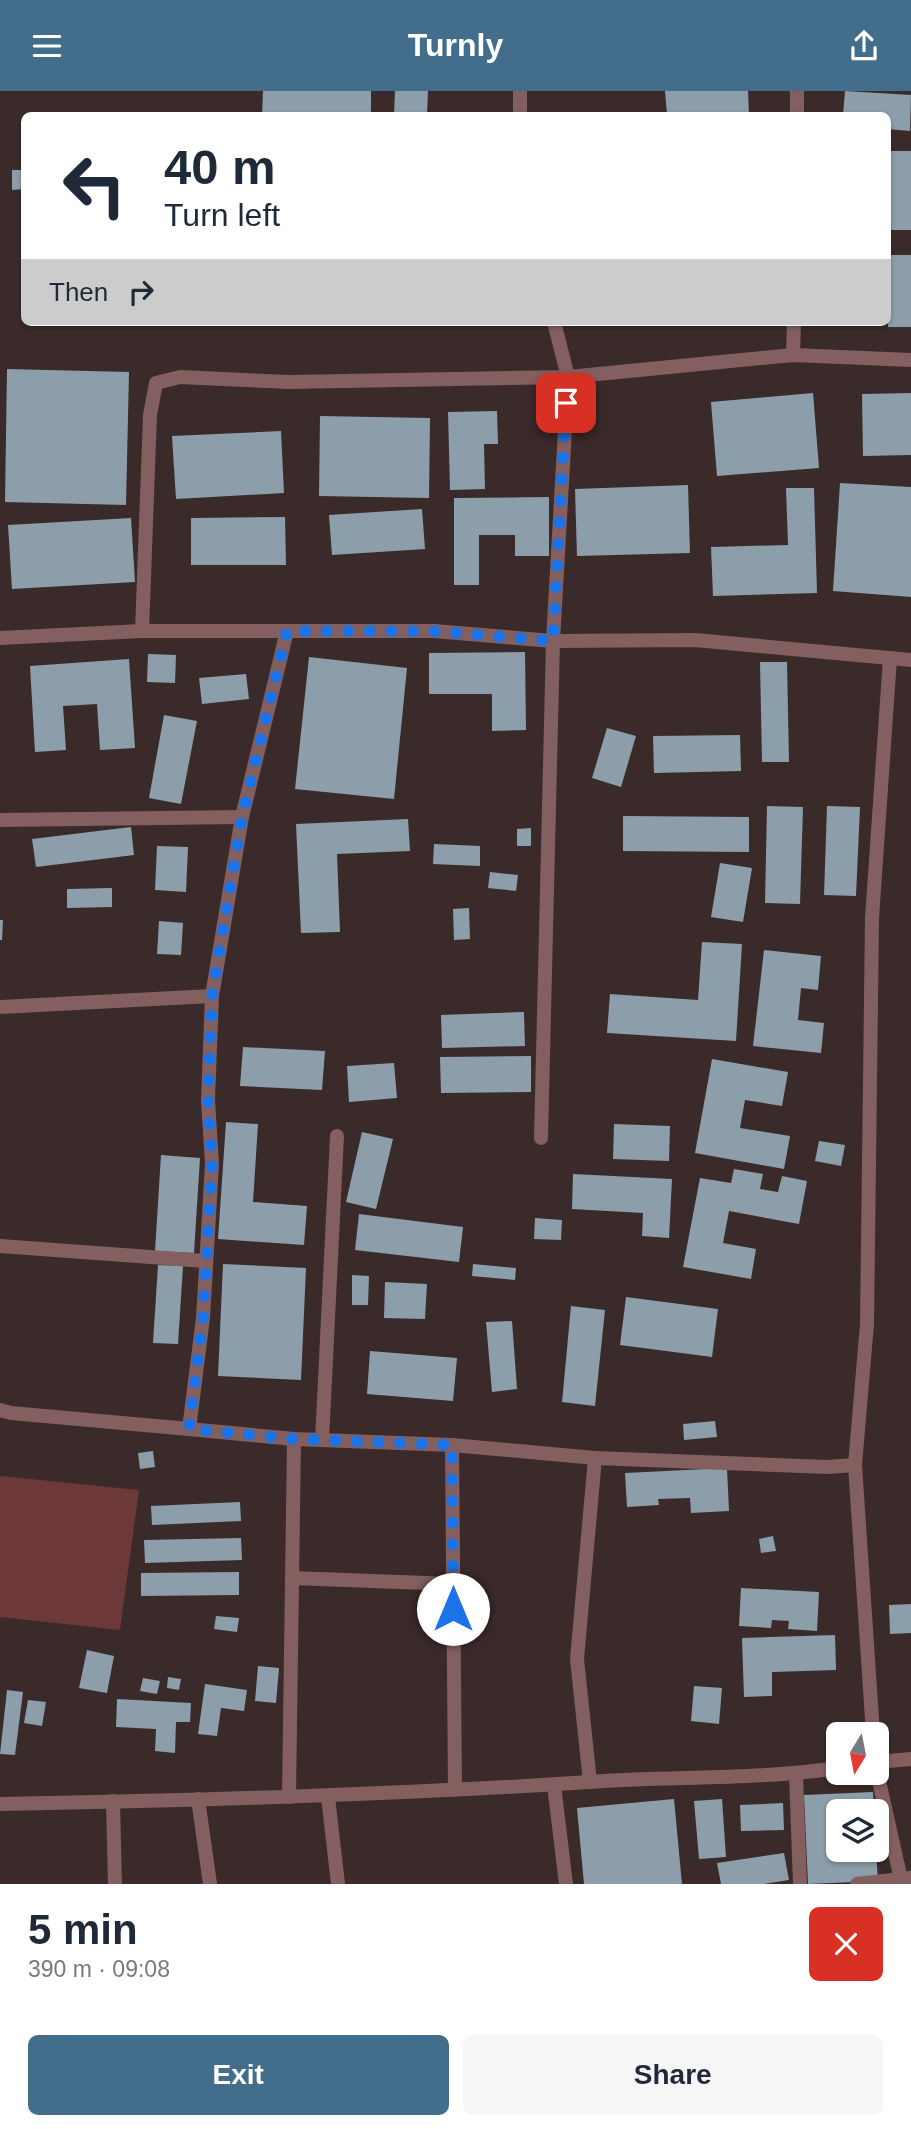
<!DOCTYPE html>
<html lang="en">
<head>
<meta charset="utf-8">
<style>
  :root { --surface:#fff; --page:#f6f6f7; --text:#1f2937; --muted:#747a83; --accent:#426e8c }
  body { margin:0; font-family:Arial,sans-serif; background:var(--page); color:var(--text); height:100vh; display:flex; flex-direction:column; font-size:26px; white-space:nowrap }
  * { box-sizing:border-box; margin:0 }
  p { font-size:23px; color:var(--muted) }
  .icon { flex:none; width:38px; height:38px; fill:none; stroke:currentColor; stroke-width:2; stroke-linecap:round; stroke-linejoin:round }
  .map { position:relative; height:1793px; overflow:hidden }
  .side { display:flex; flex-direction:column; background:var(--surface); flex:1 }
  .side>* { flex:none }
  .guide { position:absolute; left:21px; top:21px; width:870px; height:214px; border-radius:10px; box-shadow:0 2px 5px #0004; background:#fff; color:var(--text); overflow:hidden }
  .needle { width:46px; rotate:190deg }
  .tools { position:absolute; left:826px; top:1631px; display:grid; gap:14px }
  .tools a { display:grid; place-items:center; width:63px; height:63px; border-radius:10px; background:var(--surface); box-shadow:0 2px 5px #0004; font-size:35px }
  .pin { position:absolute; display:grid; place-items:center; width:60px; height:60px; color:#fff; margin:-30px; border-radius:14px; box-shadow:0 4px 10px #0006 }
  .me { position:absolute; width:77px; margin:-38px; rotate:0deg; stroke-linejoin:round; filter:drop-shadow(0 0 5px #0008) }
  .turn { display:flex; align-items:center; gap:24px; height:147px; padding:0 28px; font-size:32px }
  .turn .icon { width:91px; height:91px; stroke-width:2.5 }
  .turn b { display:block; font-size:49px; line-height:60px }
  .then { display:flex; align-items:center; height:66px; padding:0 28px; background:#0003; gap:14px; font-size:26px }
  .round { display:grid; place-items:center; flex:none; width:74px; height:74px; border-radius:10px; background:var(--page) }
  .headline { display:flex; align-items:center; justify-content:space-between; height:119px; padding:0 28px }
  h1 { font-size:42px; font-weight:800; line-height:52px }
  .button { display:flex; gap:14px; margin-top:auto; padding:14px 28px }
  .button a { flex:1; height:80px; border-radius:10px; background:var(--accent); color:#fff; font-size:28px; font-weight:800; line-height:80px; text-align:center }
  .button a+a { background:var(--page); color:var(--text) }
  header { display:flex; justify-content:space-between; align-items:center; height:91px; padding:0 28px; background:var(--accent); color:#fff; font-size:32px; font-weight:800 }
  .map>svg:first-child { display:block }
  .green { fill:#6d3839 }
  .building { fill:#8c9ea9 }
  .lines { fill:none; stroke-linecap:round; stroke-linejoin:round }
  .street { stroke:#845f5f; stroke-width:14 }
  .route { stroke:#1a73e8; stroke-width:12; stroke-dasharray:0 21.6 }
</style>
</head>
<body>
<header><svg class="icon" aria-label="menu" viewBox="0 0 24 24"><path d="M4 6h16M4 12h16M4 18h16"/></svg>Turnly<svg class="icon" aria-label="share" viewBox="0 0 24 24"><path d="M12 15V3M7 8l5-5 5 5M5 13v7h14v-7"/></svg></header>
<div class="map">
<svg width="911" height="1793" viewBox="0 0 911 1793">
  <rect width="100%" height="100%" fill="#3b2a2a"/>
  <!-- green -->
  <path class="green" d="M0,1385l139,14 -19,140 -120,-13z"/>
  <!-- building -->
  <g class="building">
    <path d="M263,0h108v24h-109z"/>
    <path d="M395,0h33l-1,24h-33z"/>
    <path d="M665,0h83l1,24h-82z"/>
    <path d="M845,0l66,4 -1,36 -23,-2v-14h-44z"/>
    <path d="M62,21v3h-34v-2z"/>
    <path d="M888,60h23v79h-22z"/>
    <path d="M12,79h12v19l-12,1z"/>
    <path d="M887,164h24v72h-23z"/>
    <path d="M7,278l122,3 -3,133 -121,-3z"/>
    <path d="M813,302l6,75 -102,8 -6,-74z"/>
    <path d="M911,302v62l-48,1 -1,-62z"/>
    <path d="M497,320l1,33h-14l1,45 -35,1 -2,-78z"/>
    <path d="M320,325l110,2 -1,80 -110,-2z"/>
    <path d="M281,340l3,62 -108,6 -4,-63z"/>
    <path d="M840,392l71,4v110l-78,-6z"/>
    <path d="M688,394l2,68 -113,3 -2,-67z"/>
    <path d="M786,397h28l3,105 -104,3 -2,-49 77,-2z"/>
    <path d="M549,406v59h-34v-21h-36v50h-25v-87z"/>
    <path d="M422,418l3,40 -93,6 -3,-40z"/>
    <path d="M285,426l1,48h-95v-47z"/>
    <path d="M131,427l4,64 -123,7 -4,-64z"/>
    <path d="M525,561l1,78 -34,1v-37h-63v-41z"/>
    <path d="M148,563l28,1 -1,28 -28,-1z"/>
    <path d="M309,566l98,11 -13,131 -99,-10z"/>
    <path d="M129,568l6,89 -35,2 -3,-46 -34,2 3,44 -31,2 -5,-86z"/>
    <path d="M760,571h27l2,100h-27z"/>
    <path d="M246,583l3,25 -47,5 -3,-26z"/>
    <path d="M164,624l33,6 -16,83 -32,-6z"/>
    <path d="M607,637l29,8 -15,51 -29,-9z"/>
    <path d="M740,644l1,36 -87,2 -1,-37z"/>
    <path d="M767,715l36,1 -3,97 -35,-1z"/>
    <path d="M827,715l33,1 -4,89 -32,-1z"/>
    <path d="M623,725l126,1v35l-126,-1z"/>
    <path d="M408,728l2,32 -73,3 3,78 -39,1 -5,-109z"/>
    <path d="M131,736l3,28 -98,12 -4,-28z"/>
    <path d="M531,737v18h-14v-17z"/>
    <path d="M434,753l46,2v20l-47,-2z"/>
    <path d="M157,755l31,1 -2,45 -31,-2z"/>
    <path d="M720,772l32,5 -9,54 -32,-5z"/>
    <path d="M490,781l28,3 -2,16 -28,-3z"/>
    <path d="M112,797v19l-45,1v-19z"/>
    <path d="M469,817l1,31 -16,1 -1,-31z"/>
    <path d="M0,829h3l-1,20h-2z"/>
    <path d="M159,830l24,2 -2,32 -24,-1z"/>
    <path d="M702,851l40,2 -6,97 -129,-8 3,-39 88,6z"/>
    <path d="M764,859l57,6 -3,34 -17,-2 -3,32 26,3 -3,30 -68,-7z"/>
    <path d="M524,921l1,34 -83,2 -1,-33z"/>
    <path d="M243,956l82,4 -3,39 -82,-4z"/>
    <path d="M531,965v36l-90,1 -1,-36z"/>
    <path d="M712,968l76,13 -6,34 -37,-6 -5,28 50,8 -6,33 -89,-16z"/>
    <path d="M394,972l3,35 -48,4 -2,-36z"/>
    <path d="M226,1031l32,2 -5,78 54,4 -3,39 -86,-6z"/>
    <path d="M614,1033l56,2 -1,35 -56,-2z"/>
    <path d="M362,1041l31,7 -17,70 -30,-7z"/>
    <path d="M819,1050l26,4 -4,21 -26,-5z"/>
    <path d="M161,1064l39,3 -6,95 -39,-2z"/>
    <path d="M734,1078l29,5 -3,15 18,3 4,-16 25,5 -8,43 -70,-13 -6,32 33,6 -5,30 -68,-12 17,-89 31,5z"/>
    <path d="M573,1083l99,5 -3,59 -27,-2 1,-23 -71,-4z"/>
    <path d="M359,1123l104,13 -4,35 -104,-12z"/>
    <path d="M535,1127l27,2 -1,20 -27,-1z"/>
    <path d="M223,1173l83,4 -5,112 -83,-4z"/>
    <path d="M473,1173l43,4 -1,12 -43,-4z"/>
    <path d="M158,1174l25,1 -5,78 -25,-1z"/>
    <path d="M352,1184l17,1 -1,29h-16z"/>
    <path d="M385,1191l42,2 -2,35 -41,-1z"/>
    <path d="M626,1206l92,12 -6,48 -92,-12z"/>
    <path d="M571,1215l34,4 -10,96 -33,-4z"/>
    <path d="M512,1230l5,68 -25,3 -6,-70z"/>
    <path d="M370,1260l87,7 -4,43 -86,-7z"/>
    <path d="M715,1330l2,16 -33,3 -1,-16z"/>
    <path d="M153,1360l2,16 -15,2 -2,-16z"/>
    <path d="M727,1377l2,43 -38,2 -1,-15 -32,1 1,6 -32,2 -2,-34z"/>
    <path d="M240,1411l1,19 -89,4 -1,-19z"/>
    <path d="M773,1445l3,15 -15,2 -2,-14z"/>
    <path d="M241,1447l1,22 -97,3 -1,-23z"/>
    <path d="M239,1481v23l-98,1v-23z"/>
    <path d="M741,1497l78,4 -2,39 -29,-2 1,-8 -17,-1 -1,8 -32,-2z"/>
    <path d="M911,1513v29l-21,1 -1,-29z"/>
    <path d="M216,1525l23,2 -2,14 -23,-3z"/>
    <path d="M835,1544l1,35 -64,2v24l-28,1 -2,-59z"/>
    <path d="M87,1559l27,6 -7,37 -28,-5z"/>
    <path d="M258,1575l21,2 -3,35 -21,-2z"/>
    <path d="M168,1586l13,2 -2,11 -12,-2z"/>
    <path d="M143,1587l17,3 -3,13 -17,-3z"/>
    <path d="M205,1593l42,6 -3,21 -23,-3 -4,28 -19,-2z"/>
    <path d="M694,1595l28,2 -3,36 -28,-3z"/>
    <path d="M7,1599l16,2 -8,63 -15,-1z"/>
    <path d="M117,1608l74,4 -1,19h-14l-1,31 -20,-2 1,-22 -40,-2z"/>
    <path d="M28,1609l18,2 -4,24 -18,-3z"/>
    <path d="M873,1701l1,19h-36v39h38l2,31 -70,3 -4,-89z"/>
    <path d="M674,1708l8,85h-98l-7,-76z"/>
    <path d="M722,1708l4,58 -27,2 -5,-58z"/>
    <path d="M783,1712l1,27 -43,1 -1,-26z"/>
    <path d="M784,1762l5,27 -25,4h-43l-4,-21z"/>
  </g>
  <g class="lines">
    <!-- street -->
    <g class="street">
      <path d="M520,0v24"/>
      <path d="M797,24v-24"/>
      <path d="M793,264l1,-33"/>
      <path d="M142,540l8,-216 6,-32 24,-6 109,5 279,-5 225,-22 118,5"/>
      <path d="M287,540l-45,186 -30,179 -4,104 4,64 -9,154 -14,111 105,10 158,6 143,13 -18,201 13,123"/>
      <path d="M0,547l142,-7h292l119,10 142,-1 216,20"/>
      <path d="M0,729l242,-3"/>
      <path d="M0,916l212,-11"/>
      <path d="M541,1047l12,-497 15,-264 -14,-55"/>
      <path d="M0,1155l205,15"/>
      <path d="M0,1319l11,3 178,16"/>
      <path d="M322,1349l15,-304"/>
      <path d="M452,1354l3,345"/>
      <path d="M595,1367l232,9 28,-2 12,-141 5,-406 18,-260"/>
      <path d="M855,1374l18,269"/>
      <path d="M292,1487l161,6"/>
      <path d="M877,1671l34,-3"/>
      <path d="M877,1681l25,112"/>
      <path d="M796,1683l4,110"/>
      <path d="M554,1694l12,99"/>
      <path d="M289,1706l5,-358"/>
      <path d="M328,1706l10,87"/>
      <path d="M198,1708l12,85"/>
      <path d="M113,1710l2,83"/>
      <path d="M0,1713c197,-4 393,-9 589,-22 83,-6 167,-2 249,-14"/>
      <path d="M857,1793l53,-6"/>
    </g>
  </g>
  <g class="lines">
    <!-- route -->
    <path class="route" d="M453,1518l-1,-164 -158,-6 -105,-10 14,-111 9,-154 -4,-64 4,-104 30,-179 45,-186h146l120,10 13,-238"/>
  </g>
</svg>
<div class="tools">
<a><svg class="needle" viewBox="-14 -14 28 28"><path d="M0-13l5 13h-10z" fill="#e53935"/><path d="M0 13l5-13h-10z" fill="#747a83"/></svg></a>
<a><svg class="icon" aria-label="layers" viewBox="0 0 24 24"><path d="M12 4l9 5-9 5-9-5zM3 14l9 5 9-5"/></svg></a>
</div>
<div class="pin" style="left:566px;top:312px;background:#d93025"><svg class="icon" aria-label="arrive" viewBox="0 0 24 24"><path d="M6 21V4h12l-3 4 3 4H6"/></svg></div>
<svg class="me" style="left:453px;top:1518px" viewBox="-20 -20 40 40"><circle r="19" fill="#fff"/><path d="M0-13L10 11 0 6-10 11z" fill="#1a73e8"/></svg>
<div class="guide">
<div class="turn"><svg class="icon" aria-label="left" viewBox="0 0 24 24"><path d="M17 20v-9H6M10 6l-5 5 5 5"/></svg><div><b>40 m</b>Turn left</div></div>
<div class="then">Then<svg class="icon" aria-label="right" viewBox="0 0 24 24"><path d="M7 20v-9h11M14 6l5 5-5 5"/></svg></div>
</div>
</div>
<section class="side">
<div class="headline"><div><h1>5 min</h1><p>390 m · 09:08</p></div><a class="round" style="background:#d93025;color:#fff"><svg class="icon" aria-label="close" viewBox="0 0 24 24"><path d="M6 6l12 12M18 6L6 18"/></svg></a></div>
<div class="button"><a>Exit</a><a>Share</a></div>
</section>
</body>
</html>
